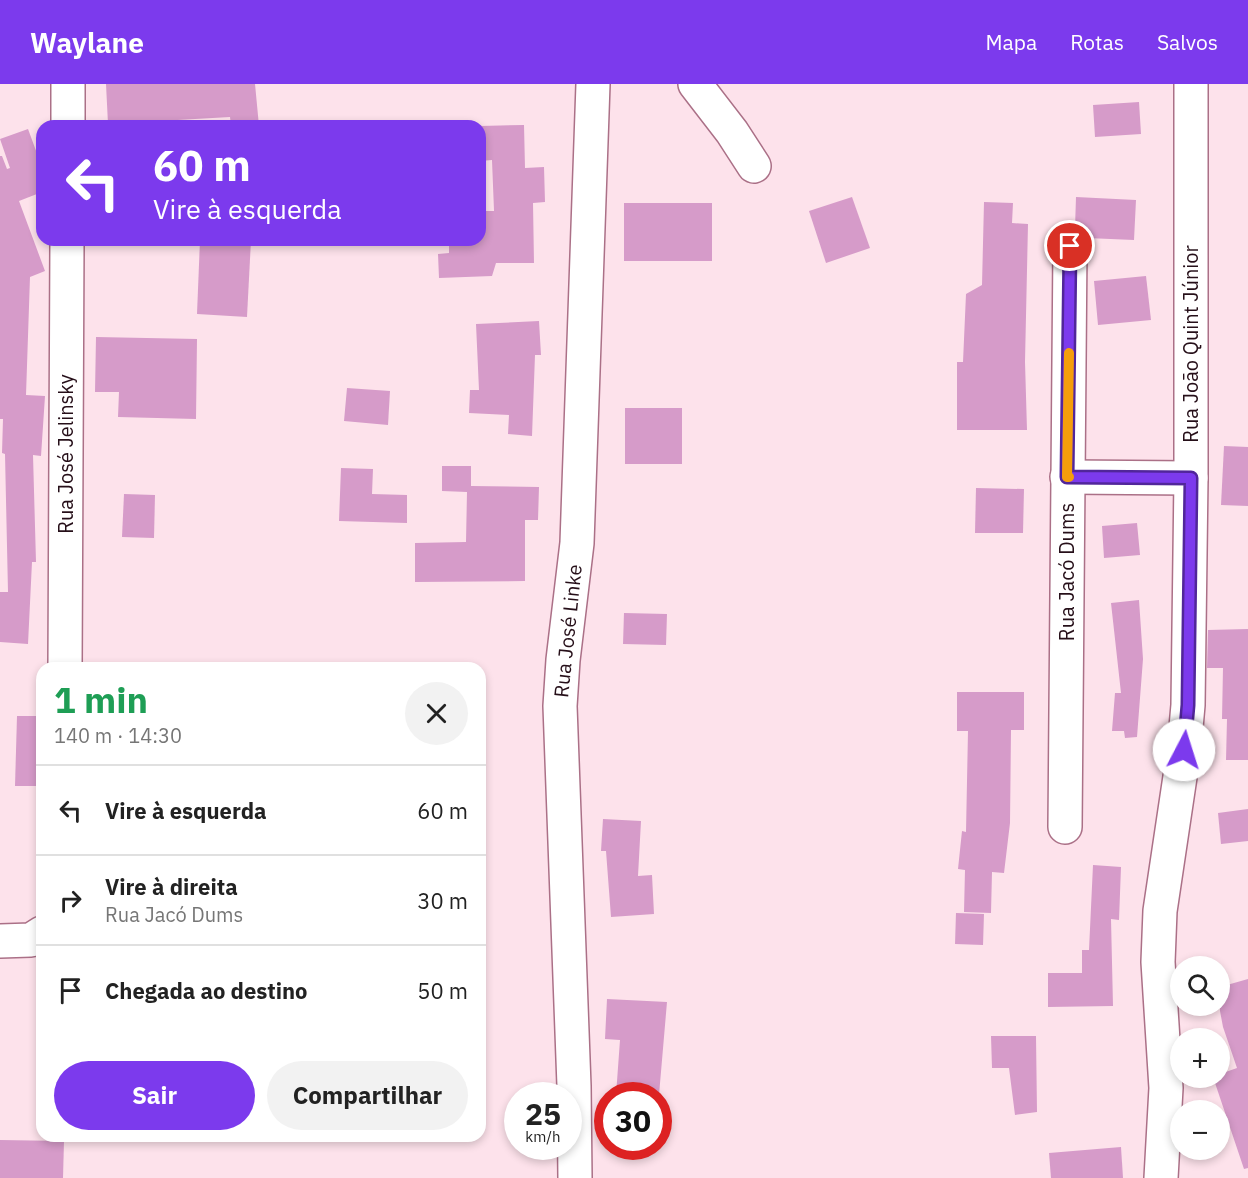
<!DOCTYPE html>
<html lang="pt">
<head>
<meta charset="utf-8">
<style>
  :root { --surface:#fff; --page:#f2f2f2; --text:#222; --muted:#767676; --line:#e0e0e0; --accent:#7c3aed }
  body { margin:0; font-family:"IBM Plex Sans",sans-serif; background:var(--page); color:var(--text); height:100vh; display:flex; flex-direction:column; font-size:22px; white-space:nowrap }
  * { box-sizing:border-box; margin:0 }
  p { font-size:20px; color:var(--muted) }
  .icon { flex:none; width:33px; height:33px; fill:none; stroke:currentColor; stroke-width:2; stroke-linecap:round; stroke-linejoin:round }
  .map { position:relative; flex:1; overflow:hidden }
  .details { position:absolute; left:36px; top:578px; width:450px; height:480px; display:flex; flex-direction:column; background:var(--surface); border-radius:18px; box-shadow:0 3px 9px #0003 }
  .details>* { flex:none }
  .guide { position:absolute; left:36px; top:36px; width:450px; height:126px; border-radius:18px; box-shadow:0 3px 9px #0003; background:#7c3aed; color:#fff; overflow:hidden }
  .fabs { position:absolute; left:1170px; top:872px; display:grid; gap:12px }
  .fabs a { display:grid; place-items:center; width:60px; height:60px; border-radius:50%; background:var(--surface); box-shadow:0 3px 9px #0003; font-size:30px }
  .speed { position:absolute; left:504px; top:998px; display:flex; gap:12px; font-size:30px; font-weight:700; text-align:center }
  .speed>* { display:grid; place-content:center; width:78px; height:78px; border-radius:50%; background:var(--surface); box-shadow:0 3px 9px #0003; line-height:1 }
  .speed small { font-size:15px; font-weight:400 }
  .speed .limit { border:9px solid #d22; background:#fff; color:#111 }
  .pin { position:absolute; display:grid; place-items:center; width:51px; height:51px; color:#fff; margin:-26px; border:3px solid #fff; border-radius:50%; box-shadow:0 2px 6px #0007 }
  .me { position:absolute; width:66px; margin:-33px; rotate:5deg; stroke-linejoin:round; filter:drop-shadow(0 0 4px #0008) }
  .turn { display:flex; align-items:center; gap:21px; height:126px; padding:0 18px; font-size:27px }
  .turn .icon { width:78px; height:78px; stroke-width:2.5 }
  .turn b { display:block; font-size:42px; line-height:51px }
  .round { display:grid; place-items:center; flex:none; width:63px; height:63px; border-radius:32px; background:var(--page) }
  .summary { display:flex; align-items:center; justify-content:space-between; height:102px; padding:0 18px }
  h1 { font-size:36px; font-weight:700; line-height:45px; color:#1e9e55 }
  .cta { display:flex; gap:12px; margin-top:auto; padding:12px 18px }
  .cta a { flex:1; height:69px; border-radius:36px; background:var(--accent); color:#fff; font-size:24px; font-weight:700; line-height:69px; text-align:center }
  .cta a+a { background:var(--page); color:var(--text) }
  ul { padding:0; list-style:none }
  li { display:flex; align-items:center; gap:18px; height:90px; padding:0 18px; border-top:2px solid var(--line) }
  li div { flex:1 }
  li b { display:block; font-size:22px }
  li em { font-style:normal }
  header { display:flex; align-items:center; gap:36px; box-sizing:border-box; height:84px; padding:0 30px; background:var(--accent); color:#fff }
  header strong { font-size:28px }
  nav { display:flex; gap:33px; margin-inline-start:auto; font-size:21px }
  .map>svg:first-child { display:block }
  .building { fill:#d69bc9 }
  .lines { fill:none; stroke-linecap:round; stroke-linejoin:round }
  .minor-casing { stroke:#ab7087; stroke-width:36 }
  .minor { stroke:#fff; stroke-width:33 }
  .route-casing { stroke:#51269a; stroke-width:15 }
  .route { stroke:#7c3aed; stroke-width:10 }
  .slow { stroke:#f59e0b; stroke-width:10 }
  .labels { text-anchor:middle; stroke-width:4.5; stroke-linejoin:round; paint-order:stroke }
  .street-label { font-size:20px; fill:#260f19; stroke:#fff }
</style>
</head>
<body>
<header>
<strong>Waylane</strong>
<nav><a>Mapa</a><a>Rotas</a><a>Salvos</a></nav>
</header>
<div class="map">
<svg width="1248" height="1094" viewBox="0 0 1248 1094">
  <rect width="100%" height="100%" fill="#fde2eb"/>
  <!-- building -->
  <g class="building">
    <path d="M106,0h149l4,42h-28l-1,-9 -122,7z"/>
    <path d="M1139,18l2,32 -46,3 -2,-32z"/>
    <path d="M524,41l1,43 19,-1 1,35 -12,1 1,60h-38l-4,13 -53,2 -1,-24 11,-1v-13h31v-29h14l-2,-51 -12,1v-35z"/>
    <path d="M28,45l14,38v25l-23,9 26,70 -15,6 -4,118 19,1 -4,60 -8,-1 3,107h-4l-4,82 -28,-2v-50h8l-3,-138 -3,-1 1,-34h-3v-263h2l5,13 3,-1 -10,-29z"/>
    <path d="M852,113l18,51 -44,15 -17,-52z"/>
    <path d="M1076,113l60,3 -2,40 -47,-2 -7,-8 -5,-2z"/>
    <path d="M984,118l29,1 -1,20 16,1 -3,138 2,68h-70v-68h6l3,-68 16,-9z"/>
    <rect x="624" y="119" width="88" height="58"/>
    <path d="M200,156h51l-4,77 -50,-3z"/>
    <path d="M1146,192l5,44 -53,5 -4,-44z"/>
    <path d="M539,237l2,34h-6l-3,81 -24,-2 1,-19 -40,-2 1,-23h9l-3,-66z"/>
    <path d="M96,253l101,2 -1,80 -78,-2 1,-25h-24z"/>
    <path d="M347,304l43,3 -2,34 -44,-4z"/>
    <rect x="625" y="324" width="57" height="56"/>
    <path d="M1224,362l24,1v59l-27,-1z"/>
    <path d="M442,382h29v20l68,1 -1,33h-13v61l-110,1v-39l51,-1 1,-50 -25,-1z"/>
    <path d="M341,384l32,1 -1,25 35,1v28l-68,-2z"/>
    <path d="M976,404l48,1 -1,44h-48z"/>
    <path d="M124,410l31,1 -1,43 -32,-1z"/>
    <path d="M1137,439l3,32 -36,3 -2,-32z"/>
    <path d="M1139,516l4,59 -6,78 -12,1 -1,-7h-12l3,-38h6l-10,-90z"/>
    <path d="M624,529l43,1 -1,31 -43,-1z"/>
    <path d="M1248,545v131h-22l1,-41h-5l1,-51h-16l1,-38z"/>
    <path d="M957,608h67v38h-13l-1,93 -6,50 -12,-1 -1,41 -27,-1 1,-42 -7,-1 4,-38 4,1 2,-101h-11z"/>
    <path d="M17,632h25v70h-27z"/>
    <path d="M1248,725v32l-27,3 -3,-31z"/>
    <path d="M603,735l38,2 -3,55 14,-1 2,39 -43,3 -5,-66h-5z"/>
    <path d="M1093,781l28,2 -2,53 -8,-1 2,87 -65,1v-34h34v-23h7z"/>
    <path d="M956,829l28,1 -1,31 -28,-1z"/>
    <path d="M1248,895v189l-4,1 -31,-92h7v-3l17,-6 -14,-41 -3,-16v-24z"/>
    <path d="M607,915l60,3 -8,93h-43l4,-55 -15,-1z"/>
    <path d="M991,952h45l1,76 -22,3 -6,-47h-17z"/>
    <path d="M0,1056l64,1 -1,37h-63z"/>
    <path d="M1121,1063l2,31h-72l-2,-25z"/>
  </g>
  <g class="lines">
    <defs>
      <g id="minor">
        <path d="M695,0l37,48 22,34"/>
        <path d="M68,42v-42"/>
        <path d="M1067,393l124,1"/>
        <path d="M65,584l2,-428"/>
        <path d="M1065,743l5,-581"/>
        <path d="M0,857l31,-1 11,-7"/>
        <path d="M575,1094l-1,-92 -14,-380 3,-46 14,-117 16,-459"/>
        <path d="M1161,1094l5,-90 -8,-126 2,-51 24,-161 4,-45 3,-227v-394"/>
      </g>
    </defs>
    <!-- minor casing -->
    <use href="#minor" class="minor-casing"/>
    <!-- minor -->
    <use href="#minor" class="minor"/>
  </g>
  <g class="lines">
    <defs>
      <path id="route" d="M1070,162l-3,231 124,1 -3,227 -4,45"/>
    </defs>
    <!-- route casing -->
    <use href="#route" class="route-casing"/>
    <!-- route -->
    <use href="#route" class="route"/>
    <!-- slow -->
    <path class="slow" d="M1069,269l-2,124h2"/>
  </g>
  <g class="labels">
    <!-- street labels -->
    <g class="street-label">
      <text transform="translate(1191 260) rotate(-90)" y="7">Rua João Quint Júnior</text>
      <text transform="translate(66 370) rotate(-90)" y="7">Rua José Jelinsky</text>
      <text transform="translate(1067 488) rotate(-90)" y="7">Rua Jacó Dums</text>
      <text transform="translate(568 547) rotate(-84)" y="7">Rua José Linke</text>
    </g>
  </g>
</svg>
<div class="fabs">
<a><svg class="icon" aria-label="search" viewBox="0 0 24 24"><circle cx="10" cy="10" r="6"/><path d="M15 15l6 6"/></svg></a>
<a>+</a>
<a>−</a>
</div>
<div class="speed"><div>25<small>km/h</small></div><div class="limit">30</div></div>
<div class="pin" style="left:1070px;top:162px;background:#d93025"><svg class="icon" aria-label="arrive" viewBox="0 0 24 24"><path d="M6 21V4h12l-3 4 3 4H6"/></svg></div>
<svg class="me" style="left:1184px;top:666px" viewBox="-20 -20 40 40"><circle r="19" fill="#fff"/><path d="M0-13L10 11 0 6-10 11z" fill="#7c3aed"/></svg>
<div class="guide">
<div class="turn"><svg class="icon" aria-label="left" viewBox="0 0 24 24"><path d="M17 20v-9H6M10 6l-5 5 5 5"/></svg><div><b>60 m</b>Vire à esquerda</div></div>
</div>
<section class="details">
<div class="summary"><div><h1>1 min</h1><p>140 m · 14:30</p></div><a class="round"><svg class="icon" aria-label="close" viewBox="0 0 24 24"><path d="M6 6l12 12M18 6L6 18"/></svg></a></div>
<ul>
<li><svg class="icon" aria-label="left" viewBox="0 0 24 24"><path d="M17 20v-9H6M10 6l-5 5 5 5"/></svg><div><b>Vire à esquerda</b></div><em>60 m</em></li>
<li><svg class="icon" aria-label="right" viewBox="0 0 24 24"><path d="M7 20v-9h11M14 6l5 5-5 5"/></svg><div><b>Vire à direita</b><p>Rua Jacó Dums</p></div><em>30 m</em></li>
<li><svg class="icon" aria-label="arrive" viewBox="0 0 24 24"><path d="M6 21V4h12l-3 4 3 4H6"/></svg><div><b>Chegada ao destino</b></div><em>50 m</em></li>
</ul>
<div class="cta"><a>Sair</a><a>Compartilhar</a></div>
</section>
</div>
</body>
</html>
